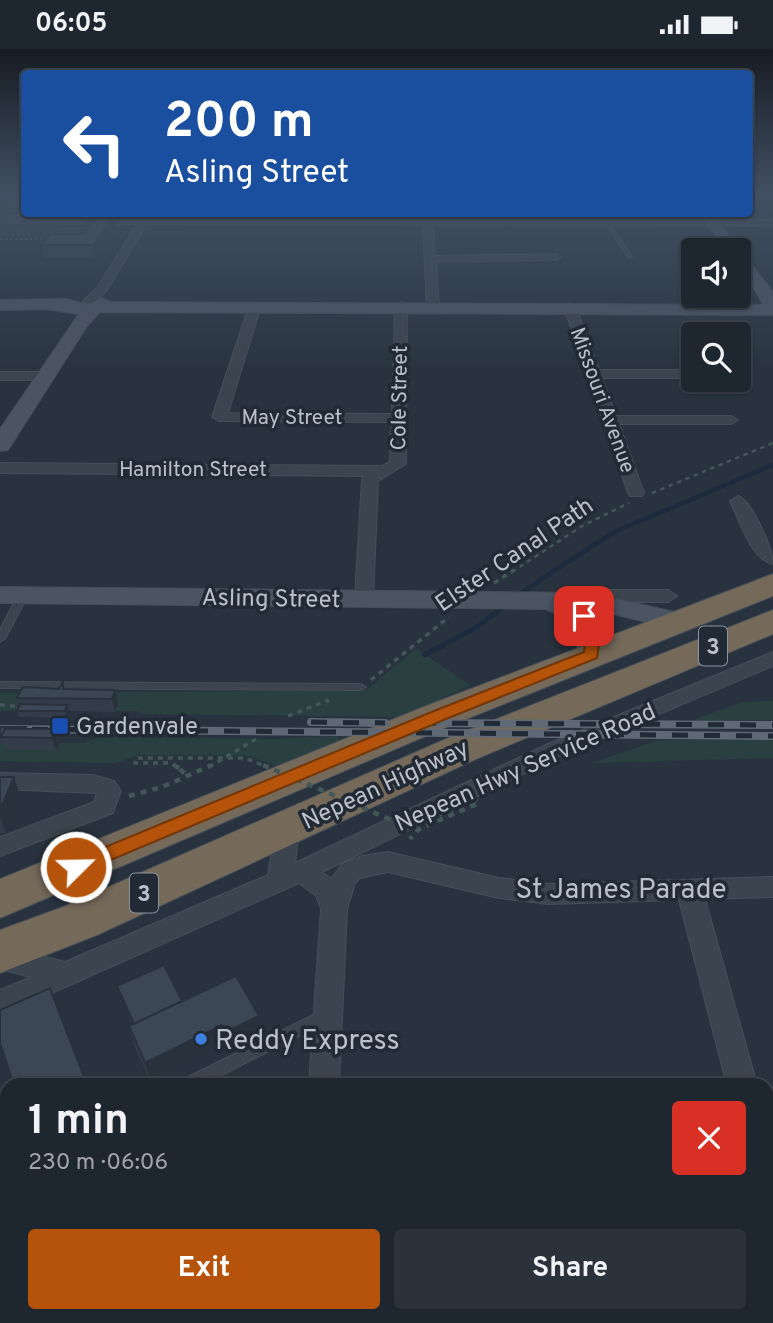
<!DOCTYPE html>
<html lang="en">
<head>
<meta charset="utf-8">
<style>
  :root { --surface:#1e262f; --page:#2b323b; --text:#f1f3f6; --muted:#a1a5aa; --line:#3c434b; --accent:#b45309 }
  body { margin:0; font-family:Overpass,sans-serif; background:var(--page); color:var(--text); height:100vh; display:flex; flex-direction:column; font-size:26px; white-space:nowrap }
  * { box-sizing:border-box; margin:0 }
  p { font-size:23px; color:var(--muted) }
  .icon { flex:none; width:38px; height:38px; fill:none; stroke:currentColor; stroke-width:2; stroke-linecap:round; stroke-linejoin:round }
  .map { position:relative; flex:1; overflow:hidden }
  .side { position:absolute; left:0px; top:1029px; width:774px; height:245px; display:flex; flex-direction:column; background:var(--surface); border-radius:21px 21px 0 0; box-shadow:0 2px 5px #0004,0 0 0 2px var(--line) }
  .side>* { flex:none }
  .hud { position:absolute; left:21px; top:21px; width:732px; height:147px; border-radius:7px; box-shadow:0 2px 5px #0004,0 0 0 2px var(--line); background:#1a4fa0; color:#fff; overflow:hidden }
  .buttons { position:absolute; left:681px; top:189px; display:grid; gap:14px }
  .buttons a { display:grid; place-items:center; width:70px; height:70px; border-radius:7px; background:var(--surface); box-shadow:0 2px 5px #0004,0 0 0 2px var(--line); font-size:35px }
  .pin { position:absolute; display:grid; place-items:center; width:60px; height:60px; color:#fff; margin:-30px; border-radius:14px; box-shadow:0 4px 10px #0006 }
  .me { position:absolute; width:77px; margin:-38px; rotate:67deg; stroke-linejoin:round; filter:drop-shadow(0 0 5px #0008) }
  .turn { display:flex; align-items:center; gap:24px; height:147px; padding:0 28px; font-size:32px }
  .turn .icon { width:91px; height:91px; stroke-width:2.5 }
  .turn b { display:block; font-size:49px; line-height:60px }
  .round { display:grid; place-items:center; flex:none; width:74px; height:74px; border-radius:7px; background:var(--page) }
  .overview { display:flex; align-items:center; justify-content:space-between; height:119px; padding:0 28px }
  h1 { font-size:42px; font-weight:700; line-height:52px }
  .cta { display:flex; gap:14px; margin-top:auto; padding:14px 28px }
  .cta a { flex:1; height:80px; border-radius:7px; background:var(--accent); color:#fff; font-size:28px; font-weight:700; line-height:80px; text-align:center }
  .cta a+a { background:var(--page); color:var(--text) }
  .status { display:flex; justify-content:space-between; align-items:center; height:49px; padding:0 35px; background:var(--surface); direction:ltr }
  .status svg { height:19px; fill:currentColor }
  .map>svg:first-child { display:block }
  .green { fill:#2a3f40 }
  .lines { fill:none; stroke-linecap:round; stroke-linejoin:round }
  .stream-far1 { stroke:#1c2b3d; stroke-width:4.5 }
  .stream { stroke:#1c2b3d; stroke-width:5 }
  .lane-casing { stroke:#464e59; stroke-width:2 }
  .street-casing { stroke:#464e59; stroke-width:2 }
  .secondary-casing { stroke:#464e59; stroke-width:2 }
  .highway-casing { stroke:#47505a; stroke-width:2 }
  .path-far3 { stroke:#435758; stroke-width:2; stroke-dasharray:2.5 2.5; stroke-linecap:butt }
  .path-far2 { stroke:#435758; stroke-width:2.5; stroke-dasharray:4.5 4.5; stroke-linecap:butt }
  .path-far1 { stroke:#435758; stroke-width:3.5; stroke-dasharray:5 5; stroke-linecap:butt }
  .path { stroke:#435758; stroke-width:4.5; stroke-dasharray:6 6; stroke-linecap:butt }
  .lane { fill:#3c454f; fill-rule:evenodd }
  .street { fill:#3c454f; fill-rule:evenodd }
  .secondary { fill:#4b5462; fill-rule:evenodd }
  .highway { fill:#75695a; fill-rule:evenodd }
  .rail-casing { stroke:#5f6976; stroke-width:8 }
  .rail { stroke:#212a35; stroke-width:5; stroke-dasharray:16; stroke-linecap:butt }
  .path-bridge-far1 { stroke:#435758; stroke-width:3.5; stroke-dasharray:5 5; stroke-linecap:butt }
  .path-bridge { stroke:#435758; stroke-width:4.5; stroke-dasharray:6 6; stroke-linecap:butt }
  .wall { fill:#333d49 }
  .shaded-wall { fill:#29323c }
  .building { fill:#3b4755; stroke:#29323c; stroke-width:2 }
  .route { fill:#b45309; stroke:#753606; stroke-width:2 }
  .transit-dot { fill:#1a4fb4; stroke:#212a35; stroke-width:2.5 }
  .shop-dot { fill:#3f7fe0; stroke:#212a35; stroke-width:2.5 }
  .labels { text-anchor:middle; stroke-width:7; stroke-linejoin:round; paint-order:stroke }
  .far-street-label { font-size:21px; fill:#b9c0ca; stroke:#212a35 }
  .shield { fill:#212a35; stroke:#8b939d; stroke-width:2 }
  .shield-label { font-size:23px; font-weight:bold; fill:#b9c0ca }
  .street-label { font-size:24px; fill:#b9c0ca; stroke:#212a35 }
  .poi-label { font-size:24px; fill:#b9c0ca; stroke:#212a35; text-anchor:start }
  .near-street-label { font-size:28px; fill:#b9c0ca; stroke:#212a35 }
  .near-poi-label { font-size:28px; fill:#b9c0ca; stroke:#212a35; text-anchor:start }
</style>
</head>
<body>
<div class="status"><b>06:05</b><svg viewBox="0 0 49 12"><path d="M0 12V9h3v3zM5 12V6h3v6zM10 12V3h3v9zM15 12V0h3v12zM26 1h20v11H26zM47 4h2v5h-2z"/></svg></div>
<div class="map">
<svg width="773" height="1274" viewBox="0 0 773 1274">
  <rect width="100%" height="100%" fill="#28333f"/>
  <!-- green -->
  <g class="green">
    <path d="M416,600l55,36 -69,32 -259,-3 -7,-3h-21l2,-8 -117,8v-18l366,-3z"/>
    <path d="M773,652v19l-83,1 53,-19z"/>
    <path d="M337,687l4,5 -62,26 -31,-11 -108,-1 -25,8 -115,-2v-19h9l-3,8 50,1 3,-8h25l16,-6 177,2z"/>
    <path d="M658,691h115v18l-181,5z"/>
  </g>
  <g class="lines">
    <!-- stream-far1 -->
    <path class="stream-far1" d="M552,523l64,-41 157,-66"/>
    <!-- stream -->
    <g class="stream">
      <path d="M519,546l36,-25"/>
      <path d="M425,606l52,-28 29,-22"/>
    </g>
    <defs>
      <g id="lane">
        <path d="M605,173h4l23,35h-4z"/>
        <path d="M23,543l5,3 -23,44 -5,3v-12l18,-35z"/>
        <path d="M0,633l361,2 5,3 -5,3 -361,-2z"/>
        <path d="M325,960l5,1 2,5 -2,5 -128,65h-23l3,-5z"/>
        <path d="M7,1119v16l-7,3v-16z"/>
      </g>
      <g id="street">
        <path d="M144,164h9l-2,5 272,1 -1,-6h10v6l341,1v6l-340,-1 2,31 121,-2 5,3 -5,3 -120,2 3,45 -6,4 -6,-4 -4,-82 -276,-1 -40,66 -14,13h-8l-2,-2 14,-13 40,-64h-23l-5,-3 5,-3h27z"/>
        <path d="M401,253l6,4 -1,158 -28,17 -5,117 -2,4h-14l-2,-4 7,-119 2,-3 -364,-3v-10l382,3 8,-4 1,-40 -172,-1 -7,-4 37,-111 6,-4 6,4 -33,107 164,1 3,-108z"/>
        <path d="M570,254l6,4 23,63h94v8h-91l14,38h115l7,4 -7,4h-112l25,69 -2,3h-12l-2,-3 -64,-186z"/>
        <path d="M738,321l12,1 2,3 -2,3 -12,1z"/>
        <path d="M0,323h45l7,4 -7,4h-45z"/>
        <path d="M738,447c14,4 35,54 35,68 -23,-5 -33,-44 -43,-63z"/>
        <path d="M599,541h69l9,6 -9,6h-65l-11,15h-14l-3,-4 9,-16z"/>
        <path d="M773,603v14l-209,88 -242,118 9,7 11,-15 20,-8 26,-4 111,26 49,6 225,-7v20l-68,2 52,186h-30l-48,-185 -131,4 -49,-6 -111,-26 -28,6 -5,5 -8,26 -8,176h-30l12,-176 -5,-13 -17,-13 -299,133v-26l31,-13 -31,-8v-24l65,17 203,-87 7,-45 3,-6 9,-3 9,3 3,6 -4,33 253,-119z"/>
        <path d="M0,724l93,2 21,6 7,10 -8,22 -113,43v-19l94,-35 3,-9 -97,-4z"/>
        <path d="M766,1110l7,2v55l-7,-3z"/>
        <rect x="294" y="1267" width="36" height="7"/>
      </g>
      <g id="secondary">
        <path d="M699,164h13l28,37 -1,3 4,1 30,38v23l-673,-3 -13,14 -79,124 -8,1v-22l79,-115 -34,-5 -45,1v-10l66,-1 21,6 15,-7 8,4 653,3c-10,-25 -25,-25 -25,-55h-12z"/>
        <path d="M0,538l591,6 96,22 4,6 -4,6 -10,2 -85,-20c13,13 21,37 10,52l-10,3 -10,-3 -4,-6 -3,-32 -29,-14 -546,-6z"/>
      </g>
      <g id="highway">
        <path d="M773,525v22l-319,128 -454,194v-39l426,-173z"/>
        <path d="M773,561v24l-297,125 -379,176 -97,38v-43l63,-23 383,-168z"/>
      </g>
    </defs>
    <!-- lane casing -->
    <use href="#lane" class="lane-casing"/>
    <!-- street casing -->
    <use href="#street" class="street-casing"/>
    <!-- secondary casing -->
    <use href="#secondary" class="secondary-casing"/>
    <!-- highway casing -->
    <use href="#highway" class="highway-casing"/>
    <!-- path-far3 -->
    <path class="path-far3" d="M0,190h50"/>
    <!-- path-far2 -->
    <g class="path-far2">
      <path d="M652,444l121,-50"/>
      <path d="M512,523l70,-46 47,-23"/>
    </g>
    <!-- path-far1 -->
    <g class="path-far1">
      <path d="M494,534l20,-13"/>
      <path d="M371,631l78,-63"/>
      <path d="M0,656l24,2"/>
      <path d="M288,667l41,-16"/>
      <path d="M209,718l47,-28"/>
    </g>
    <!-- path -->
    <g class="path">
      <path d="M180,720l7,7"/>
      <path d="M129,747l33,-9 50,-22"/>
    </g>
    <!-- lane -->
    <use href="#lane" class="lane"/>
    <!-- street -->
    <use href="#street" class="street"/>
    <!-- secondary -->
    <use href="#secondary" class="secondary"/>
    <!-- highway -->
    <use href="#highway" class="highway"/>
    <defs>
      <g id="rail">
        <path d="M311,673l74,1"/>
        <path d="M420,674l353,2"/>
        <path d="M0,680l773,7"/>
      </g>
    </defs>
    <!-- rail casing -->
    <use href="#rail" class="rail-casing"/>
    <!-- rail -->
    <use href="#rail" class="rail"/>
    <!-- path-bridge-far1 -->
    <path class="path-bridge-far1" d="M177,718l-7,-4h-35l1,-5h109l22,9"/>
    <!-- path-bridge -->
    <g class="path-bridge">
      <path d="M174,716l6,4"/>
      <path d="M263,716l147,63 64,-29 5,4 -60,26 -9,10"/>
    </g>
  </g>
  <!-- wall -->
  <g class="wall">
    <path d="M24,145v18h-13l-1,-8z"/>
    <path d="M0,164l88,7 9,-5v-2h32l-3,4h-12l2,10 -21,31h-51l-2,-13 5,-7 -47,-1z"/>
    <path d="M63,632l2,8 50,1 3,13 -3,9 -46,-1 -3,7 -47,-1 -2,-6 3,-5 -3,-8 42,-9z"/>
    <path d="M0,678l26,2h30l3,13 -3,9 -50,-1 -3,-8h-3z"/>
    <path d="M0,728h14l6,19 -14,37h-6z"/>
    <path d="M117,937l65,15 79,34 -32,16 -3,-7 -76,37 -16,-36 -5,-19 4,-2z"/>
    <path d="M108,1267h94v5l-91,1z"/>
  </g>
  <!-- shaded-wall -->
  <g class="shaded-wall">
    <path d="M87,165l1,8 1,-2 3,12 -5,7 -3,-19z"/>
    <path d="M114,166l2,12 -21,31 -2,-13z"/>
    <path d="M115,641l3,13 -3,9 -3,-13z"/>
    <path d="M67,656l2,6 -3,7 -1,-7z"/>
    <path d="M56,680l3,13 -3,9 -4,-13z"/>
    <path d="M14,728l6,19 -14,37 -6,-16v-7z"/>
    <path d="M259,967l2,19 -32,16 -3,-19z"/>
    <path d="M222,976l4,19 -76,37 -5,-18z"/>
    <path d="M0,1060l7,21v11l-7,3z"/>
    <path d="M43,1267h13l-2,7h-12z"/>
  </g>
  <!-- building -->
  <g class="building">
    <path d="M22,145h2v10h-14z"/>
    <path d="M0,164l87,1 -3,6h5l-4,6 -85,-1z"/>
    <path d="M94,166h20l-21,30h-51l8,-11h33l12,-14h-7z"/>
    <path d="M63,632v8l52,1 -3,9 -95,-1 5,-10 5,-1 32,2z"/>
    <path d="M20,655l47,1 -2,6h-48z"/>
    <path d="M0,678h26l-1,2h-20l-3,7h-2z"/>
    <path d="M5,680h51l-4,9 -51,-1z"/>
    <path d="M0,728h14l-14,33z"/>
    <path d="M164,916l18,36 -48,23 -17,-38z"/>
    <path d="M236,927l23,40 -33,16 -4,-7 -77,38 -16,-37z"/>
    <path d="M50,939l37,97h-73l-14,-42v-33z"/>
    <path d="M253,1027l-1,9h-50l1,-8z"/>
    <path d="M0,1065l4,13 -4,2z"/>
    <path d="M0,1174h7v93h36l-1,7h-42z"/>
  </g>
  <!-- sky -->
  <linearGradient id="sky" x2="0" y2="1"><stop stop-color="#161c23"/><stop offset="0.45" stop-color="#425063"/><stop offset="1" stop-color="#425063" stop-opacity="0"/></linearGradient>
  <rect width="773" height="324" fill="url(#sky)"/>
  <!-- route -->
  <path class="route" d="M584,563l5,1 12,16 -4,29 -151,61 -364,153 -6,2 -7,-2 -3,-5 3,-5 365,-151 150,-59 2,-23 -10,-13z"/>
  <!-- markers -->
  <rect class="transit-dot" x="51" y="668" width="18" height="18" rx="3.5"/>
  <circle class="shop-dot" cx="201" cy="990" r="7"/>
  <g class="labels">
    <!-- far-street labels -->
    <g class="far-street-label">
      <text transform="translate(399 349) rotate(-89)" y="7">Cole Street</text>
      <text transform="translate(603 351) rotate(70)" y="7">Missouri Avenue</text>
      <text x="292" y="375">May Street</text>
      <text x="193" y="427">Hamilton Street</text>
    </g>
    <!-- shield labels -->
    <g class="shield">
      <rect x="699" y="577.5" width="28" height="39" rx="5"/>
      <rect x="130" y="824.5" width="28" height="39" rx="5"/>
    </g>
    <g class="shield-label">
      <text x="713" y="605">3</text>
      <text x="144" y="852">3</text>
    </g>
    <!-- street labels -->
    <g class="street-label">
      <text transform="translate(514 505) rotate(-34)" y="8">Elster Canal Path</text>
      <text transform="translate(271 549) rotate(1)" y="8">Asling Street</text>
      <text transform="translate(525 718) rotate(-24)" y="8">Nepean Hwy Service Road</text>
      <text transform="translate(385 735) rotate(-25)" y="8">Nepean Highway</text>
    </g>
    <!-- poi labels -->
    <g class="poi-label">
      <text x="76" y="685">Gardenvale</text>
    </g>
    <!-- near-street labels -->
    <g class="near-street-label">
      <text x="621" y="849">St James Parade</text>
    </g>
    <!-- near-poi labels -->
    <g class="near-poi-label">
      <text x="215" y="1000">Reddy Express</text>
    </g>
  </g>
</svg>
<div class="buttons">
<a><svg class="icon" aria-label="sound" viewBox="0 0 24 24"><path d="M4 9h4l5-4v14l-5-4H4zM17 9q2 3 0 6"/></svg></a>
<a><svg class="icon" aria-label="search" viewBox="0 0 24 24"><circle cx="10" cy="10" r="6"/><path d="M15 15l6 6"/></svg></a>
</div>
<div class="pin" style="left:584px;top:567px;background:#d93025"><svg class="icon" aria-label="arrive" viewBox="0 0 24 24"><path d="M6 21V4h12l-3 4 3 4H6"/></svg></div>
<svg class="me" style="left:76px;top:818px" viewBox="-20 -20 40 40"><circle r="17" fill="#b45309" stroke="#fff" stroke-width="3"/><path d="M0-11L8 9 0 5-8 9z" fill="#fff"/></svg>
<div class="hud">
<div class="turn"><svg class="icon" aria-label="left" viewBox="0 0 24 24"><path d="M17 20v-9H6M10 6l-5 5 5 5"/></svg><div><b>200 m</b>Asling Street</div></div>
</div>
<section class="side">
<div class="overview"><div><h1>1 min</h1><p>230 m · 06:06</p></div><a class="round" style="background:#d93025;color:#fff"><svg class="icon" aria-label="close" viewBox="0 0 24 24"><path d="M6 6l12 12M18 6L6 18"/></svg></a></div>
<div class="cta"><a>Exit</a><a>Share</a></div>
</section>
</div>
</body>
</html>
